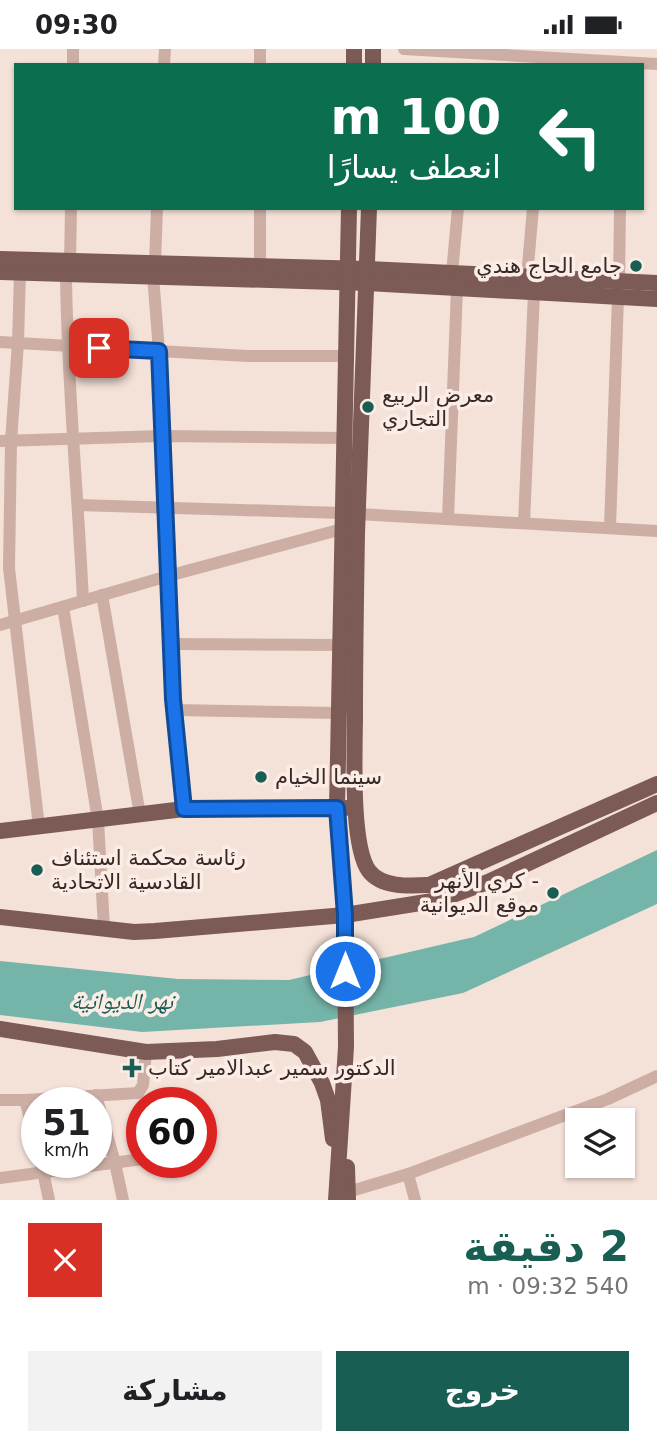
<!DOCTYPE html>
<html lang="ar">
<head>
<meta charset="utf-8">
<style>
  :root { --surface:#fff; --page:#f2f2f2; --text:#202124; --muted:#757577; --accent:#185e53 }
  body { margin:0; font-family:"DejaVu Sans","Noto Naskh Arabic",sans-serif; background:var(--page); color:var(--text); direction:rtl; height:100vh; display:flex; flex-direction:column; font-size:26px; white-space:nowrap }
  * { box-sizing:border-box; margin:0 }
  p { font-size:23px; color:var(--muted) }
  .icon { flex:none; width:38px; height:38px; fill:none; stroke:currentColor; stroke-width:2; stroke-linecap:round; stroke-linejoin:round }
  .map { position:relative; height:1151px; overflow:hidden; direction:ltr }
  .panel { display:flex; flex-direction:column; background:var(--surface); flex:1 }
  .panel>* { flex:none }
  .guide { position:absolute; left:14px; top:14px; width:630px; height:147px; border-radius:0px; box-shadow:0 2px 5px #0004; direction:rtl; background:#0b6e4f; color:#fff; overflow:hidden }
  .fabs { position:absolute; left:565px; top:1059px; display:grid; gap:14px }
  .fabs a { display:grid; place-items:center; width:70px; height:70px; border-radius:0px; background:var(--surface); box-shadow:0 2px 5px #0004; font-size:35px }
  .speed { position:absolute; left:21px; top:1038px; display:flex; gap:14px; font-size:35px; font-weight:700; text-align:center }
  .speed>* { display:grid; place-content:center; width:91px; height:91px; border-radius:50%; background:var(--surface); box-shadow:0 2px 5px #0004; line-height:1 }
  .speed small { font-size:18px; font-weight:400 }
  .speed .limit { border:10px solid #d22; background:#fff; color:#111 }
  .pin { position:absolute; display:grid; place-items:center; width:60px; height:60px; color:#fff; margin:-30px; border-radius:14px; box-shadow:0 4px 10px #0006 }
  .me { position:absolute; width:77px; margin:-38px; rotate:0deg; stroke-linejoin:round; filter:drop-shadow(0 0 5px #0008) }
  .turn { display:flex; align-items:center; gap:24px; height:147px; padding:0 28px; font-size:32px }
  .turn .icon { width:91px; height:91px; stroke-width:2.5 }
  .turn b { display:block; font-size:49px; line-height:60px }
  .round { display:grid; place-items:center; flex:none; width:74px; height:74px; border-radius:0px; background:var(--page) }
  .overview { display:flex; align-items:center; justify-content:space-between; height:119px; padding:0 28px }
  h1 { font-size:42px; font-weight:800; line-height:52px; color:var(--accent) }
  .action { display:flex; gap:14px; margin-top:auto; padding:14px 28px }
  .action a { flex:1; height:80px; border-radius:0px; background:var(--accent); color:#fff; font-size:28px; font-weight:800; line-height:80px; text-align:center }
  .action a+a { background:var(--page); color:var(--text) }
  .status { display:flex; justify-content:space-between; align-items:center; height:49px; padding:0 35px; background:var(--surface); direction:ltr }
  .status svg { height:19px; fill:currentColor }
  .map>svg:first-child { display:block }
  .water { fill:#75b4a9 }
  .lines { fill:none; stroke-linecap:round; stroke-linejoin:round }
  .minor { stroke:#cdaea4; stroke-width:12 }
  .major { stroke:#7c5a56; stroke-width:16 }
  .route-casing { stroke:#114b97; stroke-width:18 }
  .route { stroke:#1a73e8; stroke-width:12 }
  .poi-dot { fill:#185e53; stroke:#fbede6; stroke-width:2.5 }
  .labels { text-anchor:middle; stroke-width:7; stroke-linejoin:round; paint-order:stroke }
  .poi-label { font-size:21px; fill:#382826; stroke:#fbede6; text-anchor:start }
  .water-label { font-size:23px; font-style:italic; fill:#185e53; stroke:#fbede6 }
</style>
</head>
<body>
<div class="status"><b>09:30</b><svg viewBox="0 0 49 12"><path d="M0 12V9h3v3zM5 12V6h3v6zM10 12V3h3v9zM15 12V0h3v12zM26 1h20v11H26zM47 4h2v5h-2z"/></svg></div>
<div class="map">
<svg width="657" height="1151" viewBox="0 0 657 1151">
  <rect width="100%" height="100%" fill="#f4e2d9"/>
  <!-- water -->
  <path class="water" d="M657,801v54l-194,89 -143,29 -178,10 -142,-17v-54l178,18 111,1 185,-43z"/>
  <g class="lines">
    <!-- minor -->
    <g class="minor">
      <path d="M404,0l253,15"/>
      <path d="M73,16v-16"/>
      <path d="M164,16l1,-16"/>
      <path d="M260,16v-16"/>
      <path d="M70,213l1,-54"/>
      <path d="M155,215l2,-56"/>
      <path d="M260,217v-58"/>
      <path d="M20,224l-2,70 -7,98 -2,127 30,259"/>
      <path d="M452,224l6,-65"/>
      <path d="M66,225c1,109 12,218 17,327"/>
      <path d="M153,227l6,75 14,348 11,110"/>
      <path d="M527,228l6,-69"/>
      <path d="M619,233l1,-74"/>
      <path d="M0,293l247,14h98"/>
      <path d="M0,392l162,-5 181,2"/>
      <path d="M78,456l264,8"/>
      <path d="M358,465l299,17"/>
      <path d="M448,470l9,-231"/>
      <path d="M524,474l10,-231"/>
      <path d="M610,479l8,-231"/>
      <path d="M102,546l38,220"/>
      <path d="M63,558l35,213 6,108"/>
      <path d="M0,576l168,-49 174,-47"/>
      <path d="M171,595l169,1"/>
      <path d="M174,661l164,3"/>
      <path d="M96,1046l19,68 8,37"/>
      <path d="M0,1051h25l113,-7 5,-8 3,-33"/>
      <path d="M25,1051l12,45"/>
      <path d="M41,1113l8,38"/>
      <path d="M408,1125l7,26"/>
      <path d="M0,1129l142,-19"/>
      <path d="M348,1143l60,-18 200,-75 49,-23"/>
    </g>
    <!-- major -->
    <g class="major">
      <path d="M354,16v-16"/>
      <path d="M373,16v-16"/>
      <path d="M369,159c-3,108 -9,216 -12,325 -1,60 -2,120 -2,181 0,34 -5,131 14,157 13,17 41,15 60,14l228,-101"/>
      <path d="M0,210l368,10 289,14"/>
      <path d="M0,223l367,11 290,16"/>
      <path d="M0,782l184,-22 162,-1"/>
      <path d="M0,868l134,15 21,-1 190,-16 94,-15 49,-18 169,-79"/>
      <path d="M0,980l146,23 71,-3 58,-7 19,2 11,8 17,31 6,17 5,39"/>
      <path d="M347,1118l1,33"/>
      <path d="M336,1151l10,-153 -1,-132 -8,-107 12,-600"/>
    </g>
  </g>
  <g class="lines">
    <defs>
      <path id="route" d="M99,299l60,3 14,348 11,110 153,-1 8,107v56"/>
    </defs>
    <!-- route casing -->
    <use href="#route" class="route-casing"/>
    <!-- route -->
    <use href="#route" class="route"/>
  </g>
  <!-- markers -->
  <g class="poi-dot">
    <circle cx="636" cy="217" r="7"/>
    <circle cx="368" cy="358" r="7"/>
    <circle cx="261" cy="728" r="7"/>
    <circle cx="37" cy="821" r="7"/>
    <circle cx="553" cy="844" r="7"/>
    <path d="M128.5 1008.5h7v7h7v7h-7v7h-7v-7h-7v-7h7z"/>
  </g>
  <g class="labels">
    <!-- poi labels -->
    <g class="poi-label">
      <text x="622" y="224" text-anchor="end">جامع الحاج هندي</text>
      <text x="382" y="353">معرض الربيع<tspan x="382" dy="24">التجاري</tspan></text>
      <text x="275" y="735">سينما الخيام</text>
      <text x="51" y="816">رئاسة محكمة استئناف<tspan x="51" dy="24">القادسية الاتحادية</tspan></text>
      <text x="539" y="839" text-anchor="end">كري الأنهر -<tspan x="539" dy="24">موقع الديوانية</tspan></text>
      <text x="148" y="1026">الدكتور سمير عبدالامير كتاب</text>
    </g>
    <!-- water labels -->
    <g class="water-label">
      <text x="122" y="960">نهر الديوانية</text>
    </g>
  </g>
</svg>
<div class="fabs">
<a><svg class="icon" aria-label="layers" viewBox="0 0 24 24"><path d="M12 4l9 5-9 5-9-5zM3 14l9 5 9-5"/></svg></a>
</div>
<div class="speed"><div>51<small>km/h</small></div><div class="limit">60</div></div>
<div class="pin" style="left:99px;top:299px;background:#d93025"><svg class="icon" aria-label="arrive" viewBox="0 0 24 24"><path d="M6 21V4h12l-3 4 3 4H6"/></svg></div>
<svg class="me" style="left:345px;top:922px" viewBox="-20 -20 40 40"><circle r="17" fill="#1a73e8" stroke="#fff" stroke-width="3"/><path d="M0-11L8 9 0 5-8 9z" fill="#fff"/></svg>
<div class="guide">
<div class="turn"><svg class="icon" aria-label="left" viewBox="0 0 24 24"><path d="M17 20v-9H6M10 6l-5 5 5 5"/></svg><div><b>100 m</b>انعطف يسارًا</div></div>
</div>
</div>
<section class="panel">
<div class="overview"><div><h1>2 دقيقة</h1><p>540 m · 09:32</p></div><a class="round" style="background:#d93025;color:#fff"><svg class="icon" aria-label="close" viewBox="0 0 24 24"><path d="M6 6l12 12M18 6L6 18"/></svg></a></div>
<div class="action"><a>خروج</a><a>مشاركة</a></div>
</section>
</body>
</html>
